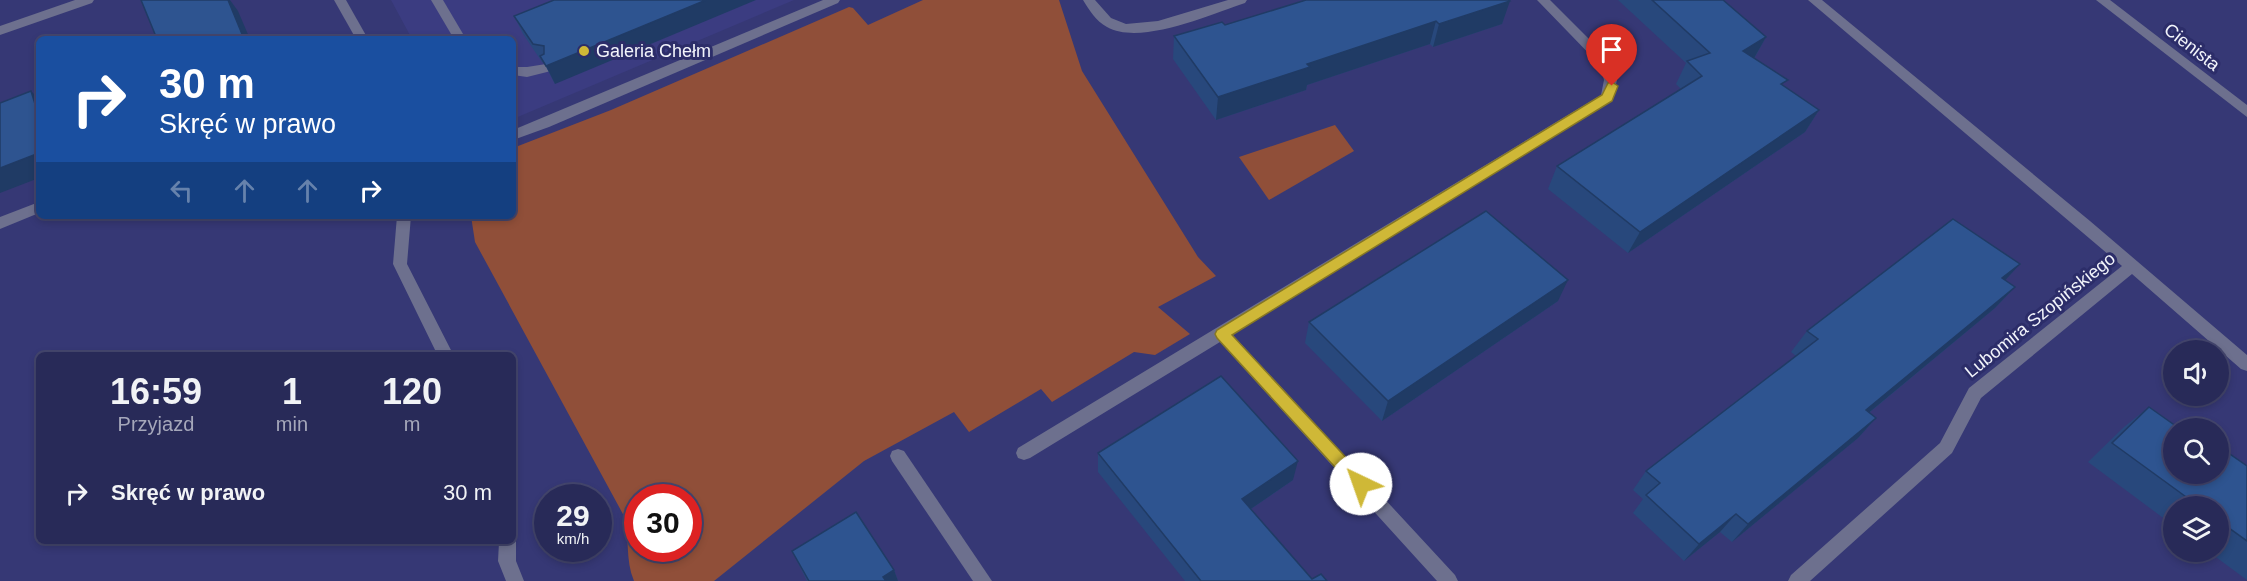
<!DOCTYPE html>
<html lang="pl">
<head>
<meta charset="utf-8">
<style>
  :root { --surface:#282a58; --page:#343661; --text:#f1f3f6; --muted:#a5a7ba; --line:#44466e }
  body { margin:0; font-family:Arial,sans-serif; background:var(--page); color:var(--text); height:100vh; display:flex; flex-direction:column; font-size:22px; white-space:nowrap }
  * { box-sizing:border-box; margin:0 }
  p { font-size:20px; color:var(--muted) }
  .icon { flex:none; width:33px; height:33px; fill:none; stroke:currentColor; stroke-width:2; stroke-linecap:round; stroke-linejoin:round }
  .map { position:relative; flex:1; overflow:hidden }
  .sheet { position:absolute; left:36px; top:352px; width:480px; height:192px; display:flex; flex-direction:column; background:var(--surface); border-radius:9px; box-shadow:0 3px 9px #0003,0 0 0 2px var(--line) }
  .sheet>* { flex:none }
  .guide { position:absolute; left:36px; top:36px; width:480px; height:183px; border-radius:9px; box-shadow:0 3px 9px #0003,0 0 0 2px var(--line); background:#1a4fa0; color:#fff; overflow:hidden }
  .fabs { position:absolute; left:2163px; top:340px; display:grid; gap:12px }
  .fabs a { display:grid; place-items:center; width:66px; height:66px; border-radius:50%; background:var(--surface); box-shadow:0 3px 9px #0003,0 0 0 2px var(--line); font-size:30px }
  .speed { position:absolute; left:534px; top:484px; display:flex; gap:12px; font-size:30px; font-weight:700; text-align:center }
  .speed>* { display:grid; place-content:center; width:78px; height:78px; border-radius:50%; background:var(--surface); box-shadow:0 3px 9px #0003,0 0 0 2px var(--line); line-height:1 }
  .speed small { font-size:15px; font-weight:400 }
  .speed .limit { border:9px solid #d22; background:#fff; color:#111 }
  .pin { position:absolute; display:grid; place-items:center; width:51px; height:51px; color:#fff; margin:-62px -26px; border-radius:50% 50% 50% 0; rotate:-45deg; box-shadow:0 0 6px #0007 }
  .pin .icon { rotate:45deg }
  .me { position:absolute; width:66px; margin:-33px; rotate:318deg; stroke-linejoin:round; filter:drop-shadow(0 0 4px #0008) }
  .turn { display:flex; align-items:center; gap:21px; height:126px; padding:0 24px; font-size:27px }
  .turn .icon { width:78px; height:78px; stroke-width:2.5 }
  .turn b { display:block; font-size:42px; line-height:51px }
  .lanes { display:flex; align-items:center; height:57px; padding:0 24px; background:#0003; justify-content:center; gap:30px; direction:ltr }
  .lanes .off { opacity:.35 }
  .eta { display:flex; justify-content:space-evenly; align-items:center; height:102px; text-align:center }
  .eta b { font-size:36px; font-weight:700; line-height:42px }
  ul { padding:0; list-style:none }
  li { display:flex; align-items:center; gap:18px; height:78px; padding:0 24px }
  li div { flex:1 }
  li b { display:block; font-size:22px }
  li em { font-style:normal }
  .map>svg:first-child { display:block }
  .built { fill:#3b3c81 }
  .green { fill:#904f39; fill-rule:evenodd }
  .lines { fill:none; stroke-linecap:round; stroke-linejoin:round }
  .minor { fill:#6d708e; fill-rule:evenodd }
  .wall { fill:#28487c }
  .shaded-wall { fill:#203b65 }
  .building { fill:#2e5490; stroke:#203b65; stroke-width:1.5 }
  .route { fill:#cfb837; stroke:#877824; stroke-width:1.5 }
  .poi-dot { fill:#cfb837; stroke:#2c2d69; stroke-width:2 }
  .labels { text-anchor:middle; stroke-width:6; stroke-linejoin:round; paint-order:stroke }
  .street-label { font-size:18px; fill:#f2f4fb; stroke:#2c2d69 }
  .poi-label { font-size:18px; fill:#f2f4fb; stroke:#2c2d69; text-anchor:start }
</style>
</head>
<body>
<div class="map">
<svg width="2247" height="581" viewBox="0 0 2247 581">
  <rect width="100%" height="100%" fill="#363875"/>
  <!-- built -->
  <path class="built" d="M391,0h403l-281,119v-80h-101z"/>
  <!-- green -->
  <g class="green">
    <path d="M923,0h136l23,71 116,186 18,19 -58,31 32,27 -35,21 -21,-3 -82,50 -11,-13 -72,43 -15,-20 -90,49 -150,120h-80c-9,-21 -4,-43 -10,-65l-149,-274 -4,-26h42v-68l98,-38 238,-103 4,1 15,17zM638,498h50v51h-50z"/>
    <path d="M1335,125l19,26 -85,49 -30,-43z"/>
  </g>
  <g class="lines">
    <!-- minor -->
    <g class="minor">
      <path d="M75,0h19l-2,3 -92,32v-9z"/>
      <path d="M334,0h12l22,39h-12z"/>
      <path d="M431,0h12l23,39h-12z"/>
      <path d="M823,0h17l-2,3 -289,124 -36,13v-10z"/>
      <path d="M1083,0h12l16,18 15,6 32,-3 70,-21h19l-2,3c-34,11 -104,43 -138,24 -11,-6 -18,-17 -24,-27z"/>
      <path d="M1537,0h13l60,60 7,20 -5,21 -380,233 223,241 3,6h-21l-217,-239 -190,116 -6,2 -6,-2 -2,-5 2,-5 583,-353 3,-15 -4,-15z"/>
      <path d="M1808,0h14l268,221 157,134v16l-6,-2 -109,-95 -151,124 -29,55 -142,128h-22l3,-6 149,-132 29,-55 153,-122z"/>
      <path d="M2096,0h14l137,105v12z"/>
      <path d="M546,64l5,1 1,3 -1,3 -24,6 -14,-2v-8h14z"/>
      <path d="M39,202v11l-39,16v-12z"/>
      <path d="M397,216h14l-4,48 47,92h-16l-45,-92z"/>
      <path d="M898,449l6,2 88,130h-19l-81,-120 -2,-5 2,-5z"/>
      <path d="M513,536l3,6v19l8,20h-18l-8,-20 1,-19h14z"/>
    </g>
  </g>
  <!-- wall -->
  <g class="wall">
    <path d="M554,0l1,84 -11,-21 -2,-1 -19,-28 -9,-18z"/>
    <path d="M1304,0h205l-7,24 -69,23 -3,-3 -123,41 -1,5 -90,30 -43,-61 1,-23 51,-11z"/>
    <path d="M1618,0h105l43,37 -12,22 30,27 35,24 -14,22 -177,121 -80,-64 9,-23 124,-77 -5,-5 10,-21z"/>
    <path d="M2020,264l-15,16 10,7 -20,21 -126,105 7,5 -18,20 -126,104 -12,-10 -36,29 -51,-48 10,-14 -10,-9 13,-19 150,-115 -5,-4 16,-21z"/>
    <path d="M1558,301l-176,120 -77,-78 4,-21z"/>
    <path d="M2149,407l25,22 73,37v114l-38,-28h9v-45h-44v19l-86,-64 36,-35z"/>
    <path d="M1098,453l195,27 -42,29 61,70 15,2h-142l-87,-109z"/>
    <path d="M792,551l102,19 4,11h-91z"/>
  </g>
  <!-- shaded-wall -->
  <g class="shaded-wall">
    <path d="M226,0h4l8,11 12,28h-6z"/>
    <path d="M706,0h50l-201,84 -9,-18z"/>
    <path d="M1510,1l-8,23 -69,23 6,-23z"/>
    <path d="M1436,21l-6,23 -123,41 -1,5 -90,30 2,-23 89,-33z"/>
    <path d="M1766,37l-13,23 -10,-9z"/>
    <path d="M31,91l8,8v18z"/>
    <path d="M1819,110l-14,22 -177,121 12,-21z"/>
    <path d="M39,153v25l-39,15v-25z"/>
    <path d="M2020,264l-20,22 2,-8z"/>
    <path d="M1568,280l-10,21 -176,120 6,-20z"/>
    <path d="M2015,287l-20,21 -147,122 18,-20z"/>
    <path d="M1876,418l-18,20 -126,104 16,-18z"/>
    <path d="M1298,461l-5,19 -54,37 3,-18z"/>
    <path d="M1736,514l-16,18 -36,29 15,-17z"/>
    <path d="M894,570l4,11h-13l-2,-4z"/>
  </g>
  <!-- building -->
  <g class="building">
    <path d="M141,0h87l16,39h-87z"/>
    <path d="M554,0h152l-160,66 -6,-10 4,-2v-8l-11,-2 -19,-28z"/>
    <path d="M1306,0h203l1,1 -71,23 -3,-3 -129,43 3,3 -92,30 -44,-61 48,-14 3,3z"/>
    <path d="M1652,0h71l43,37 -23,14 45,29 -7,4 38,26 -179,122 -83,-66 145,-90 -15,-15 23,-8z"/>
    <path d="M31,91l8,26v36l-39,15v-65z"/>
    <path d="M1486,211l82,69 -180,121 -79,-79z"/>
    <path d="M1953,219l67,45 -18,14 13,9 -149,123 10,8 -128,106 -12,-10 -37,30 -53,-49 14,-12 -14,-12 172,-132 -11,-8z"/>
    <path d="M1221,376l77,85 -56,38 70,80 9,-5 6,7h-126l-103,-128z"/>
    <path d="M2149,407l31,22h-6v45h44v-28l29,20v75l-29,-21v-13h-18l-88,-64z"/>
    <path d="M856,512l38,58 -11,7 3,4h-77l-17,-30z"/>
  </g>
  <!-- route -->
  <path class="route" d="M1612,82l6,4 -6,15 -380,234 134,144 2,5 -2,5 -5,2 -6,-2 -138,-151 -2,-4 2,-4 385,-235 6,-12z"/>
  <!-- markers -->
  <circle class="poi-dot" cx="584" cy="51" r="6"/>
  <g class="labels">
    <!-- street labels -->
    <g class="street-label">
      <text transform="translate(2192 47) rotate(38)" y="6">Cienista</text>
      <text transform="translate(2040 315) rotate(-39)" y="6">Lubomira Szopińskiego</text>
    </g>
    <!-- poi labels -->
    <g class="poi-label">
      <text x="596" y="57">Galeria Chełm</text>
    </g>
  </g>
</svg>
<div class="fabs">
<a><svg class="icon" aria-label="sound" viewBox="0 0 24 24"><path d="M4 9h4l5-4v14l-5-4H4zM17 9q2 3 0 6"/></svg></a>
<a><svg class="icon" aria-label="search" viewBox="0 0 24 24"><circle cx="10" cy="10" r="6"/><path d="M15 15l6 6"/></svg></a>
<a><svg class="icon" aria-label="layers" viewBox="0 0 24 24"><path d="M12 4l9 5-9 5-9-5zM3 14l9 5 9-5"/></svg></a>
</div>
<div class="speed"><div>29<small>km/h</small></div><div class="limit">30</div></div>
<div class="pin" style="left:1612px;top:86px;background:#d93025"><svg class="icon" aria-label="arrive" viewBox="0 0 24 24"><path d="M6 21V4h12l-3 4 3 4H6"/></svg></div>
<svg class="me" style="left:1361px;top:484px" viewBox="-20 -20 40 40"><circle r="19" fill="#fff"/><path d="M0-13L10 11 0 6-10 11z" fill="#cfb837"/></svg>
<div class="guide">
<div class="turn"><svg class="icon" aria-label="right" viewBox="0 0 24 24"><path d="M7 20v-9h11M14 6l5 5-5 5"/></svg><div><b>30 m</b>Skręć w prawo</div></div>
<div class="lanes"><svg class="icon off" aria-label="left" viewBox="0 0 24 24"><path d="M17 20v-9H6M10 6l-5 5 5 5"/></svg><svg class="icon off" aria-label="ahead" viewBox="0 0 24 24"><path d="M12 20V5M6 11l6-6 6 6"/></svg><svg class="icon off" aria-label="ahead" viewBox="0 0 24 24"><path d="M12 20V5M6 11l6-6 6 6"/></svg><svg class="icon" aria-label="right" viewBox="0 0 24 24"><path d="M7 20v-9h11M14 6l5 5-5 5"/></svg></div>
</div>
<section class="sheet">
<div class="eta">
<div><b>16:59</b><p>Przyjazd</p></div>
<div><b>1</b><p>min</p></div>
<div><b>120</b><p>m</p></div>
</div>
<ul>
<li><svg class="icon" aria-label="right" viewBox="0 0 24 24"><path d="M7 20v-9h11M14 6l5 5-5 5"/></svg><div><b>Skręć w prawo</b></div><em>30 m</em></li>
</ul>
</section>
</div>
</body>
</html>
